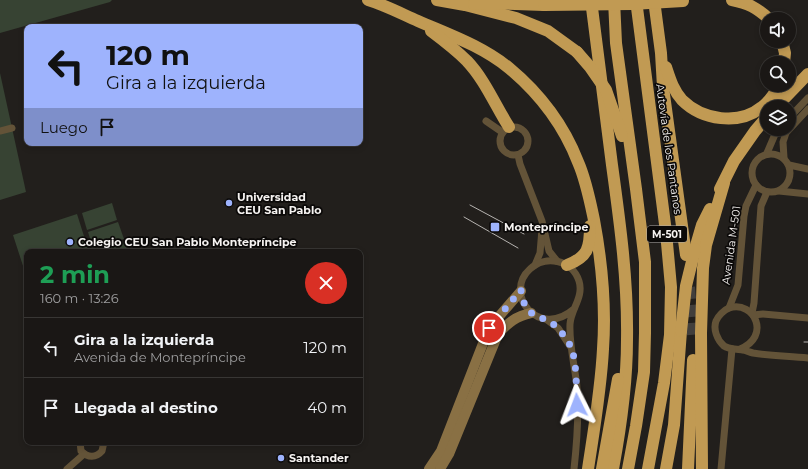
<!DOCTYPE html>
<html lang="es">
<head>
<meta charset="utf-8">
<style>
  :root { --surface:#1a1715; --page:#23201e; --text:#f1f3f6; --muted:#9f9fa0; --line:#383634 }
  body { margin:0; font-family:Montserrat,sans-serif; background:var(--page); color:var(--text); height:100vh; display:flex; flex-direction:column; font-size:15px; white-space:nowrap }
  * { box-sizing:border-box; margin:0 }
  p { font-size:13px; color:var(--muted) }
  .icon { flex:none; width:22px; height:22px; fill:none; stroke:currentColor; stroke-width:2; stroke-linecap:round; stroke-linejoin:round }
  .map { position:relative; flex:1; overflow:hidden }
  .sheet { position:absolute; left:24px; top:249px; width:339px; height:196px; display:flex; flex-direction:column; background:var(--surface); border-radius:8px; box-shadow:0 2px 6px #0003,0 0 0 1px var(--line) }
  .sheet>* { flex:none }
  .hud { position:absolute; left:24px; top:24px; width:339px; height:122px; border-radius:8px; box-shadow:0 2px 6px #0003,0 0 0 1px var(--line); background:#9eb3fd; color:#111; overflow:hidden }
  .tools { position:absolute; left:760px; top:12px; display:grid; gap:8px }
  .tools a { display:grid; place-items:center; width:36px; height:36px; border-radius:50%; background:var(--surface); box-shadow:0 2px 6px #0003,0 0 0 1px var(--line); font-size:20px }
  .pin { position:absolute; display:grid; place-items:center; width:34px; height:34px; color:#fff; margin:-17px; border:2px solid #fff; border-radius:50%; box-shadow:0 1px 4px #0007 }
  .me { position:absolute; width:44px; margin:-22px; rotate:357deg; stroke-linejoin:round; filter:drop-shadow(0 0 3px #0008) }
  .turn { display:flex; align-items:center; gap:14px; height:84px; padding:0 16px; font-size:18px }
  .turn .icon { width:52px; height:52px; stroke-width:2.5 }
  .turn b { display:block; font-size:28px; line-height:34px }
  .then { display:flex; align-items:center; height:38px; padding:0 16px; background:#0003; gap:8px; font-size:15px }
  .round { display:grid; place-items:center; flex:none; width:42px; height:42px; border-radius:21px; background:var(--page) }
  .summary { display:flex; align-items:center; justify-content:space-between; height:68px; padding:0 16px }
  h1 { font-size:24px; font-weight:700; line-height:30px; color:#1e9e55 }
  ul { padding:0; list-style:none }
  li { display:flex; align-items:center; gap:12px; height:60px; padding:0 16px; border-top:1px solid var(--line) }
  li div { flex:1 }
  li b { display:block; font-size:15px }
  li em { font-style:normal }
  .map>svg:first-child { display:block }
  .green { fill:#374333 }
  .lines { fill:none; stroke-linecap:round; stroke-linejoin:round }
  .highway-tunnel { stroke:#423f3c; stroke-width:12; stroke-dasharray:12 6; stroke-linecap:butt }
  .street { stroke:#635338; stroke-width:7 }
  .secondary { stroke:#897044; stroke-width:10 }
  .highway { stroke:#c19a53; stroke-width:12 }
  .tram { stroke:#b6b3b0; stroke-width:1 }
  .highway-bridge { stroke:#c19a53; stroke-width:12 }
  .route { stroke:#9eb3fd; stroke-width:7; stroke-dasharray:0 12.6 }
  .poi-dot { fill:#9eb3fd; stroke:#0b0908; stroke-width:1.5 }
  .labels { text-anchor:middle; stroke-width:3.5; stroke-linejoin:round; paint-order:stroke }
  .shield { fill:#0b0908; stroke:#b0adab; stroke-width:1 }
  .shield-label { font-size:10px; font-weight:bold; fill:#f6f3f1 }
  .street-label { font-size:11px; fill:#f6f3f1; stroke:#0b0908 }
  .poi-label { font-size:11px; font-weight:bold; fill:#f6f3f1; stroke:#0b0908; text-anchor:start }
</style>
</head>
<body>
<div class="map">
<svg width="808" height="469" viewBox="0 0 808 469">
  <rect width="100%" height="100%" fill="#221f1c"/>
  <!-- green -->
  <g class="green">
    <path d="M0,0h112l-2,2 -110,31z"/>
    <path d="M0,73l26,119 -26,8z"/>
    <path d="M112,203l5,17 -30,10 -5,-17z"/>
    <path d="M77,214l12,38h-62v20h-2l-12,-37z"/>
    <path d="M118,222l6,17 -31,9 -5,-16z"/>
    <path d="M124,241l4,11h-34v-1z"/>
  </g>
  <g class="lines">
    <!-- highway-tunnel -->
    <path class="highway-tunnel" d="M689,287l4,48"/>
    <!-- street -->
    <g class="street">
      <path d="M789,118l19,-20"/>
      <path d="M486,121l16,11"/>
      <circle cx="514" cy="141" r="14"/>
      <path d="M0,131l12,-3"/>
      <path d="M767,153l9,-21 3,-3"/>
      <circle cx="771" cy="173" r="19"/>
      <path d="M518,155l2,9 22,57 7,30 8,10"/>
      <path d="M784,158l-1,-16 3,-9 22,-24"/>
      <path d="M789,165l19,4"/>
      <path d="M779,191l29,3"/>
      <path d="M535,265l5,-12 2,-24"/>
      <path d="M729,308l9,-23 6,-69 2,-10 10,-21"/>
      <path d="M574,309c-36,31 -71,-16 -44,-40 15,-14 42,-10 49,12 5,16 -8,28 -9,43 -1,21 5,43 7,63 2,28 0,55 -3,82"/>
      <path d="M752,313l2,-10 7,-97 6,-14"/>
      <path d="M753,315l10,-1 45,4"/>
      <path d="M547,320l11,8 12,18"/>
      <path d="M740,349c31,-12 15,-49 -11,-41 -5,2 -11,8 -13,13 -3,8 1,19 8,25 6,4 11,2 18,4 3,0 7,2 11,3 18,3 37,3 55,5"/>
      <path d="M80,442l1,9c7,7 15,7 21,0l2,-9"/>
      <path d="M67,469l17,-15"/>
      <path d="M721,469l11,-120"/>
    </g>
    <!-- secondary -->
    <g class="secondary">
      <path d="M429,469l12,-18 48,-123 32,-37"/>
      <path d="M440,469l9,-15 49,-120c10,-11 18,-18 33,-21"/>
    </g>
    <!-- highway -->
    <g class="highway">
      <path d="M368,0c17,5 34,14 50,21 32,14 64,25 91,47 30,25 55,58 69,94 8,18 12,39 16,58 8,43 12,86 9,129 -2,40 -9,80 -15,120"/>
      <path d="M437,0l28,5 51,13 32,13 29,21"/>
      <path d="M591,0c7,55 14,110 21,165 8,58 16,116 15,175 0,43 -6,86 -14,129"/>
      <path d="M614,0l2,43 20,146 9,73v71l-1,39 -8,54 -8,43"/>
      <path d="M636,0l30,232 5,55 -1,48 -6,48 -16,86"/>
      <path d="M654,0l7,53 2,34 23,168"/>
      <path d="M732,0c16,3 25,8 37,19"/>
      <path d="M474,4l15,-1 55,2"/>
      <path d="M431,31c12,9 25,19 36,30 18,19 28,44 42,66"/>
      <path d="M782,41l3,12 -1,10"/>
      <path d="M666,67c4,12 7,23 16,33 20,20 57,26 80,7 8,-6 13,-14 17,-22"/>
      <path d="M776,107l32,-33"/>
      <path d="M720,189l14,-28 21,-30 12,-14"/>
      <path d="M695,249l7,-24 8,-16"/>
      <path d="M567,265c21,-8 23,-17 23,-39"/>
      <path d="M602,469l16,-90"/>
      <path d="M666,469l8,-44 7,-94"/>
      <path d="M688,469l5,-109"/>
      <path d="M702,469l-1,-136 2,-65 3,-23 18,-62"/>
    </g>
    <!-- tram -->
    <g class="tram">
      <path d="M470,205l54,29"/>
      <path d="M464,217l54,31"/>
      <path d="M804,342h4"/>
    </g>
    <!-- highway-bridge -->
    <g class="highway-bridge">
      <path d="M544,5l88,-1 51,-3"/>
      <path d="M577,52l13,15 16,23 16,46"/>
      <path d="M681,331l5,-45 9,-37"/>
    </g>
  </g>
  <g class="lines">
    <!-- route -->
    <path class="route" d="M489,328l32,-38c1,12 6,22 17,27 3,2 6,1 9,3 9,4 22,20 25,30 5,15 4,38 5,55"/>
  </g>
  <!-- markers -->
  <g class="poi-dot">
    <circle cx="229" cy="203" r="4"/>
    <rect x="490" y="222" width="10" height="10" rx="2"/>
    <circle cx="70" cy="242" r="4"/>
    <circle cx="281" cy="458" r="4"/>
  </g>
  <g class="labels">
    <!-- shield labels -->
    <rect class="shield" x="647" y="226" width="40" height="16" rx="3"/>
    <g class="shield-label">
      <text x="667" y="238">M-501</text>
    </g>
    <!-- street labels -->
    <g class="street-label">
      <text transform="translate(669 149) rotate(82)" y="4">Autovía de los Pantanos</text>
      <text transform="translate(731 245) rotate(-82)" y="4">Avenida M-501</text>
    </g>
    <!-- poi labels -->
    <g class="poi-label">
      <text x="237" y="201">Universidad<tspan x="237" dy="13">CEU San Pablo</tspan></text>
      <text x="504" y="231">Montepríncipe</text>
      <text x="78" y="246">Colegio CEU San Pablo Montepríncipe</text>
      <text x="289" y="462">Santander</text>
    </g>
  </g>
</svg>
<div class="tools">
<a><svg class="icon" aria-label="sound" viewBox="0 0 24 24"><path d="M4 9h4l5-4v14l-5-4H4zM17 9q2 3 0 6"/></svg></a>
<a><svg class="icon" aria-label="search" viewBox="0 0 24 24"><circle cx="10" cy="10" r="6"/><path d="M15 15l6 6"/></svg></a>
<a><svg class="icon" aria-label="layers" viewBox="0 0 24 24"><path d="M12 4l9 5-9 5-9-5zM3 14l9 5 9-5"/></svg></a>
</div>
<div class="pin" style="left:489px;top:328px;background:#d93025"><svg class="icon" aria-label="arrive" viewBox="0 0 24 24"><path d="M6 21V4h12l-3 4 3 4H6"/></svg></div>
<svg class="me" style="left:577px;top:405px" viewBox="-20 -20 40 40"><path d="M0-17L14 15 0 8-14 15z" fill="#9eb3fd" stroke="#fff" stroke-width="4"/></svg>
<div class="hud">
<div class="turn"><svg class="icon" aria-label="left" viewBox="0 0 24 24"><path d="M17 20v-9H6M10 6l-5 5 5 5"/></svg><div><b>120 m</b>Gira a la izquierda</div></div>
<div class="then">Luego<svg class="icon" aria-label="arrive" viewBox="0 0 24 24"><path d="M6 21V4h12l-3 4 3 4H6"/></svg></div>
</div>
<section class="sheet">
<div class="summary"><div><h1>2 min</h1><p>160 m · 13:26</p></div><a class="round" style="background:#d93025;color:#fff"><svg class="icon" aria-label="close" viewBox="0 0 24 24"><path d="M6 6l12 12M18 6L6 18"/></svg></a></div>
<ul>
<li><svg class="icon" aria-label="left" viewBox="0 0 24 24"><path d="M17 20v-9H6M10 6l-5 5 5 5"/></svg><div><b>Gira a la izquierda</b><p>Avenida de Montepríncipe</p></div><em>120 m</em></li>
<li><svg class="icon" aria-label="arrive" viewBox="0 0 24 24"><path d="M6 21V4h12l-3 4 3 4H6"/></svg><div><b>Llegada al destino</b></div><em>40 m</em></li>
</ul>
</section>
</div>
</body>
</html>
